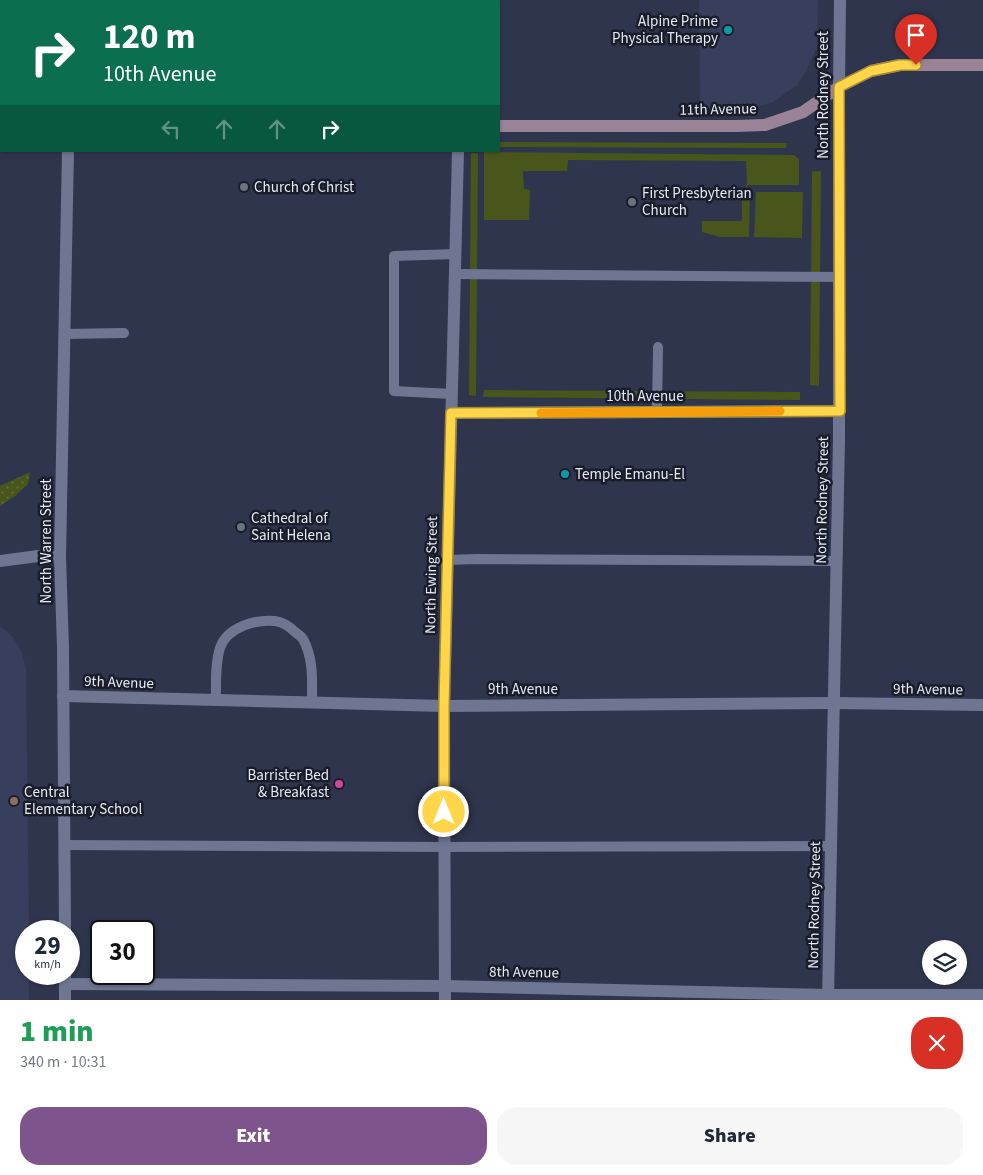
<!DOCTYPE html>
<html lang="en">
<head>
<meta charset="utf-8">
<style>
  :root { --surface:#fff; --page:#f6f6f7; --text:#1f2937; --muted:#747a83; --accent:#7d558c }
  body { margin:0; font-family:"Source Sans 3",sans-serif; background:var(--page); color:var(--text); height:100vh; display:flex; flex-direction:column; font-size:19px; white-space:nowrap }
  * { box-sizing:border-box; margin:0 }
  p { font-size:16px; color:var(--muted) }
  .icon { flex:none; width:28px; height:28px; fill:none; stroke:currentColor; stroke-width:2; stroke-linecap:round; stroke-linejoin:round }
  .map { position:relative; height:1000px; overflow:hidden }
  .sheet { display:flex; flex-direction:column; background:var(--surface); flex:1 }
  .sheet>* { flex:none }
  .banner { position:absolute; left:0px; top:0px; width:500px; height:152px; box-shadow:0 1px 4px #0004; background:#0b6e4f; color:#fff; overflow:hidden }
  .controls { position:absolute; left:922px; top:940px; display:grid; gap:10px }
  .controls a { display:grid; place-items:center; width:45px; height:45px; border-radius:50%; background:var(--surface); box-shadow:0 1px 4px #0004; font-size:25px }
  .speed { position:absolute; left:15px; top:920px; display:flex; gap:10px; font-size:25px; font-weight:700; text-align:center }
  .speed>* { display:grid; place-content:center; width:65px; height:65px; border-radius:50%; background:var(--surface); box-shadow:0 1px 4px #0004; line-height:1 }
  .speed small { font-size:12px; font-weight:400 }
  .speed .limit { border:2px solid #111; border-radius:8px; background:#fff; color:#111 }
  .pin { position:absolute; display:grid; place-items:center; width:42px; height:42px; color:#fff; margin:-51px -21px; border-radius:50% 50% 50% 0; rotate:-45deg; box-shadow:0 0 5px #0007 }
  .pin .icon { rotate:45deg }
  .me { position:absolute; width:55px; margin:-28px; rotate:0deg; stroke-linejoin:round; filter:drop-shadow(0 0 4px #0008) }
  .turn { display:flex; align-items:center; gap:18px; height:105px; padding:0 20px; font-size:22px }
  .turn .icon { width:65px; height:65px; stroke-width:2.5 }
  .turn b { display:block; font-size:35px; line-height:42px }
  .lanes { display:flex; align-items:center; height:48px; padding:0 20px; background:#0003; justify-content:center; gap:25px; direction:ltr }
  .lanes .off { opacity:.35 }
  .round { display:grid; place-items:center; flex:none; width:52px; height:52px; border-radius:20px; background:var(--page) }
  .head { display:flex; align-items:center; justify-content:space-between; height:85px; padding:0 20px }
  h1 { font-size:30px; font-weight:800; line-height:38px; color:#1e9e55 }
  .action { display:flex; gap:10px; margin-top:auto; padding:10px 20px }
  .action a { flex:1; height:58px; border-radius:20px; background:var(--accent); color:#fff; font-size:20px; font-weight:800; line-height:58px; text-align:center }
  .action a+a { background:var(--page); color:var(--text) }
  .map>svg:first-child { display:block }
  .built { fill:#383f5d }
  .green { fill:#48561b }
  .park { fill:url(#park-dots) }
  .lines { fill:none; stroke-linecap:round; stroke-linejoin:round }
  .service { stroke:#6e7691; stroke-width:10 }
  .minor { stroke:#6e7691; stroke-width:12 }
  .tertiary { stroke:#6e7691; stroke-width:12 }
  .secondary { stroke:#9a8297; stroke-width:12 }
  .route-casing { stroke:#a68a30; stroke-width:12 }
  .route { stroke:#ffd54a; stroke-width:9 }
  .slow { stroke:#f59e0b; stroke-width:9 }
  .culture-dot { fill:#0f9aa8; stroke:#1a1d28; stroke-width:2 }
  .worship-dot { fill:#6b7280; stroke:#1a1d28; stroke-width:2 }
  .hotel-dot { fill:#d1479c; stroke:#1a1d28; stroke-width:2 }
  .education-dot { fill:#8d6e63; stroke:#1a1d28; stroke-width:2 }
  .labels { text-anchor:middle; stroke-width:5; stroke-linejoin:round; paint-order:stroke }
  .poi-label { font-size:15px; fill:#e4e9f9; stroke:#1a1d28; text-anchor:start }
  .street-label { font-size:15px; fill:#e4e9f9; stroke:#1a1d28 }
</style>
</head>
<body>
<div class="map">
<svg width="983" height="1000" viewBox="0 0 983 1000">
  <defs>
    <pattern id="park-dots" width="8" height="8" patternUnits="userSpaceOnUse" patternTransform="scale(1.25)"><rect width="8" height="8" fill="#48561b"/><path d="M2 2h.1M6 6h.1" fill="none" stroke="#626e3d" stroke-width="1.8" stroke-linecap="round"/></pattern>
  </defs>
  <rect width="100%" height="100%" fill="#2f354d"/>
  <!-- built -->
  <g class="built">
    <path d="M699,0h119l-1,47 -11,24 -9,14 -25,18 -13,3 -59,4z"/>
    <path d="M0,626l12,10 10,16 4,18 3,261h-3v43h3v26h-29z"/>
  </g>
  <!-- green -->
  <g class="green">
    <path d="M499,142l288,1 -1,5 -287,-1z"/>
    <path d="M484,152l310,3 5,4v26h-52l1,10h2l-1,42h-29l-18,-5v-11h40v-24l5,-14 -1,-22 -178,-1 -1,11h-44l1,18 6,1 -1,30h-45z"/>
    <path d="M471,153h7l-2,243 -7,-1z"/>
    <path d="M812,171h9l-2,215 -9,-1z"/>
    <path d="M756,192h47l-1,46 -48,-1z"/>
    <path d="M484,390l316,2v8l-317,-3z"/>
  </g>
  <!-- park -->
  <path class="park" d="M30,472l-2,12 -13,12 -15,10v-20z"/>
  <g class="lines">
    <!-- service -->
    <g class="service">
      <path d="M260,1v-1"/>
      <path d="M455,274l384,3"/>
      <path d="M64,334l60,-1"/>
      <path d="M452,394l-58,-3v-135l61,-2"/>
      <path d="M657,412l1,-65"/>
      <path d="M448,560l28,-1 361,2"/>
      <path d="M216,701c0,-17 -1,-37 4,-53 7,-21 36,-29 55,-27 7,1 15,6 20,11 3,2 6,4 8,7 11,20 9,43 9,64"/>
      <path d="M64,845l381,2 386,-1"/>
    </g>
    <!-- minor -->
    <g class="minor">
      <path d="M72,1v-1"/>
      <path d="M460,1v-1"/>
      <path d="M451,413l389,-2"/>
      <path d="M0,561l38,-5 22,1"/>
      <path d="M63,696l381,10 390,-3 149,2"/>
      <path d="M65,931l-2,-283 -3,-91 8,-406"/>
      <path d="M65,984l380,2 383,9h155"/>
      <path d="M65,1000v-26"/>
      <path d="M445,1000l-1,-294 14,-555"/>
    </g>
    <!-- tertiary -->
    <path class="tertiary" d="M828,1000l11,-561v-352l1,-87"/>
    <!-- secondary -->
    <g class="secondary">
      <path d="M0,125h1"/>
      <path d="M499,126h237l29,-1 38,-13 36,-25 32,-16 29,-6h83"/>
    </g>
  </g>
  <g class="lines">
    <defs>
      <path id="route" d="M444,812v-106l7,-293 389,-2 -1,-324 32,-16 29,-6h16"/>
    </defs>
    <!-- route casing -->
    <use href="#route" class="route-casing"/>
    <!-- route -->
    <use href="#route" class="route"/>
    <!-- slow -->
    <path class="slow" d="M541,413l239,-2"/>
  </g>
  <!-- markers -->
  <g class="culture-dot">
    <circle cx="728" cy="30" r="5"/>
    <circle cx="565" cy="474" r="5"/>
  </g>
  <g class="worship-dot">
    <circle cx="244" cy="187" r="5"/>
    <circle cx="632" cy="202" r="5"/>
    <circle cx="241" cy="527" r="5"/>
  </g>
  <circle class="hotel-dot" cx="339" cy="784" r="5"/>
  <circle class="education-dot" cx="14" cy="801" r="5"/>
  <g class="labels">
    <!-- poi labels -->
    <g class="poi-label">
      <text x="718" y="26" text-anchor="end">Alpine Prime<tspan x="718" dy="17">Physical Therapy</tspan></text>
      <text x="254" y="192">Church of Christ</text>
      <text x="642" y="198">First Presbyterian<tspan x="642" dy="17">Church</tspan></text>
      <text x="575" y="479">Temple Emanu-El</text>
      <text x="251" y="523">Cathedral of<tspan x="251" dy="17">Saint Helena</tspan></text>
      <text x="329" y="780" text-anchor="end">Barrister Bed<tspan x="329" dy="17">&amp; Breakfast</tspan></text>
      <text x="24" y="797">Central<tspan x="24" dy="17">Elementary School</tspan></text>
    </g>
    <!-- street labels -->
    <g class="street-label">
      <text transform="translate(823 95) rotate(-90)" y="5">North Rodney Street</text>
      <text transform="translate(718 109) rotate(-1)" y="5">11th Avenue</text>
      <text x="645" y="401">10th Avenue</text>
      <text transform="translate(822 500) rotate(-89)" y="5">North Rodney Street</text>
      <text transform="translate(46 541) rotate(-90)" y="5">North Warren Street</text>
      <text transform="translate(431 575) rotate(-89)" y="5">North Ewing Street</text>
      <text transform="translate(119 682) rotate(2)" y="5">9th Avenue</text>
      <text x="523" y="694">9th Avenue</text>
      <text transform="translate(928 689) rotate(1)" y="5">9th Avenue</text>
      <text transform="translate(814 905) rotate(-89)" y="5">North Rodney Street</text>
      <text transform="translate(524 972) rotate(1)" y="5">8th Avenue</text>
    </g>
  </g>
</svg>
<div class="controls">
<a><svg class="icon" aria-label="layers" viewBox="0 0 24 24"><path d="M12 4l9 5-9 5-9-5zM3 14l9 5 9-5"/></svg></a>
</div>
<div class="speed"><div>29<small>km/h</small></div><div class="limit">30</div></div>
<div class="pin" style="left:916px;top:65px;background:#d93025"><svg class="icon" aria-label="arrive" viewBox="0 0 24 24"><path d="M6 21V4h12l-3 4 3 4H6"/></svg></div>
<svg class="me" style="left:444px;top:812px" viewBox="-20 -20 40 40"><circle r="17" fill="#ffd54a" stroke="#fff" stroke-width="3"/><path d="M0-11L8 9 0 5-8 9z" fill="#fff"/></svg>
<div class="banner">
<div class="turn"><svg class="icon" aria-label="right" viewBox="0 0 24 24"><path d="M7 20v-9h11M14 6l5 5-5 5"/></svg><div><b>120 m</b>10th Avenue</div></div>
<div class="lanes"><svg class="icon off" aria-label="left" viewBox="0 0 24 24"><path d="M17 20v-9H6M10 6l-5 5 5 5"/></svg><svg class="icon off" aria-label="ahead" viewBox="0 0 24 24"><path d="M12 20V5M6 11l6-6 6 6"/></svg><svg class="icon off" aria-label="ahead" viewBox="0 0 24 24"><path d="M12 20V5M6 11l6-6 6 6"/></svg><svg class="icon" aria-label="right" viewBox="0 0 24 24"><path d="M7 20v-9h11M14 6l5 5-5 5"/></svg></div>
</div>
</div>
<section class="sheet">
<div class="head"><div><h1>1 min</h1><p>340 m · 10:31</p></div><a class="round" style="background:#d93025;color:#fff"><svg class="icon" aria-label="close" viewBox="0 0 24 24"><path d="M6 6l12 12M18 6L6 18"/></svg></a></div>
<div class="action"><a>Exit</a><a>Share</a></div>
</section>
</body>
</html>
